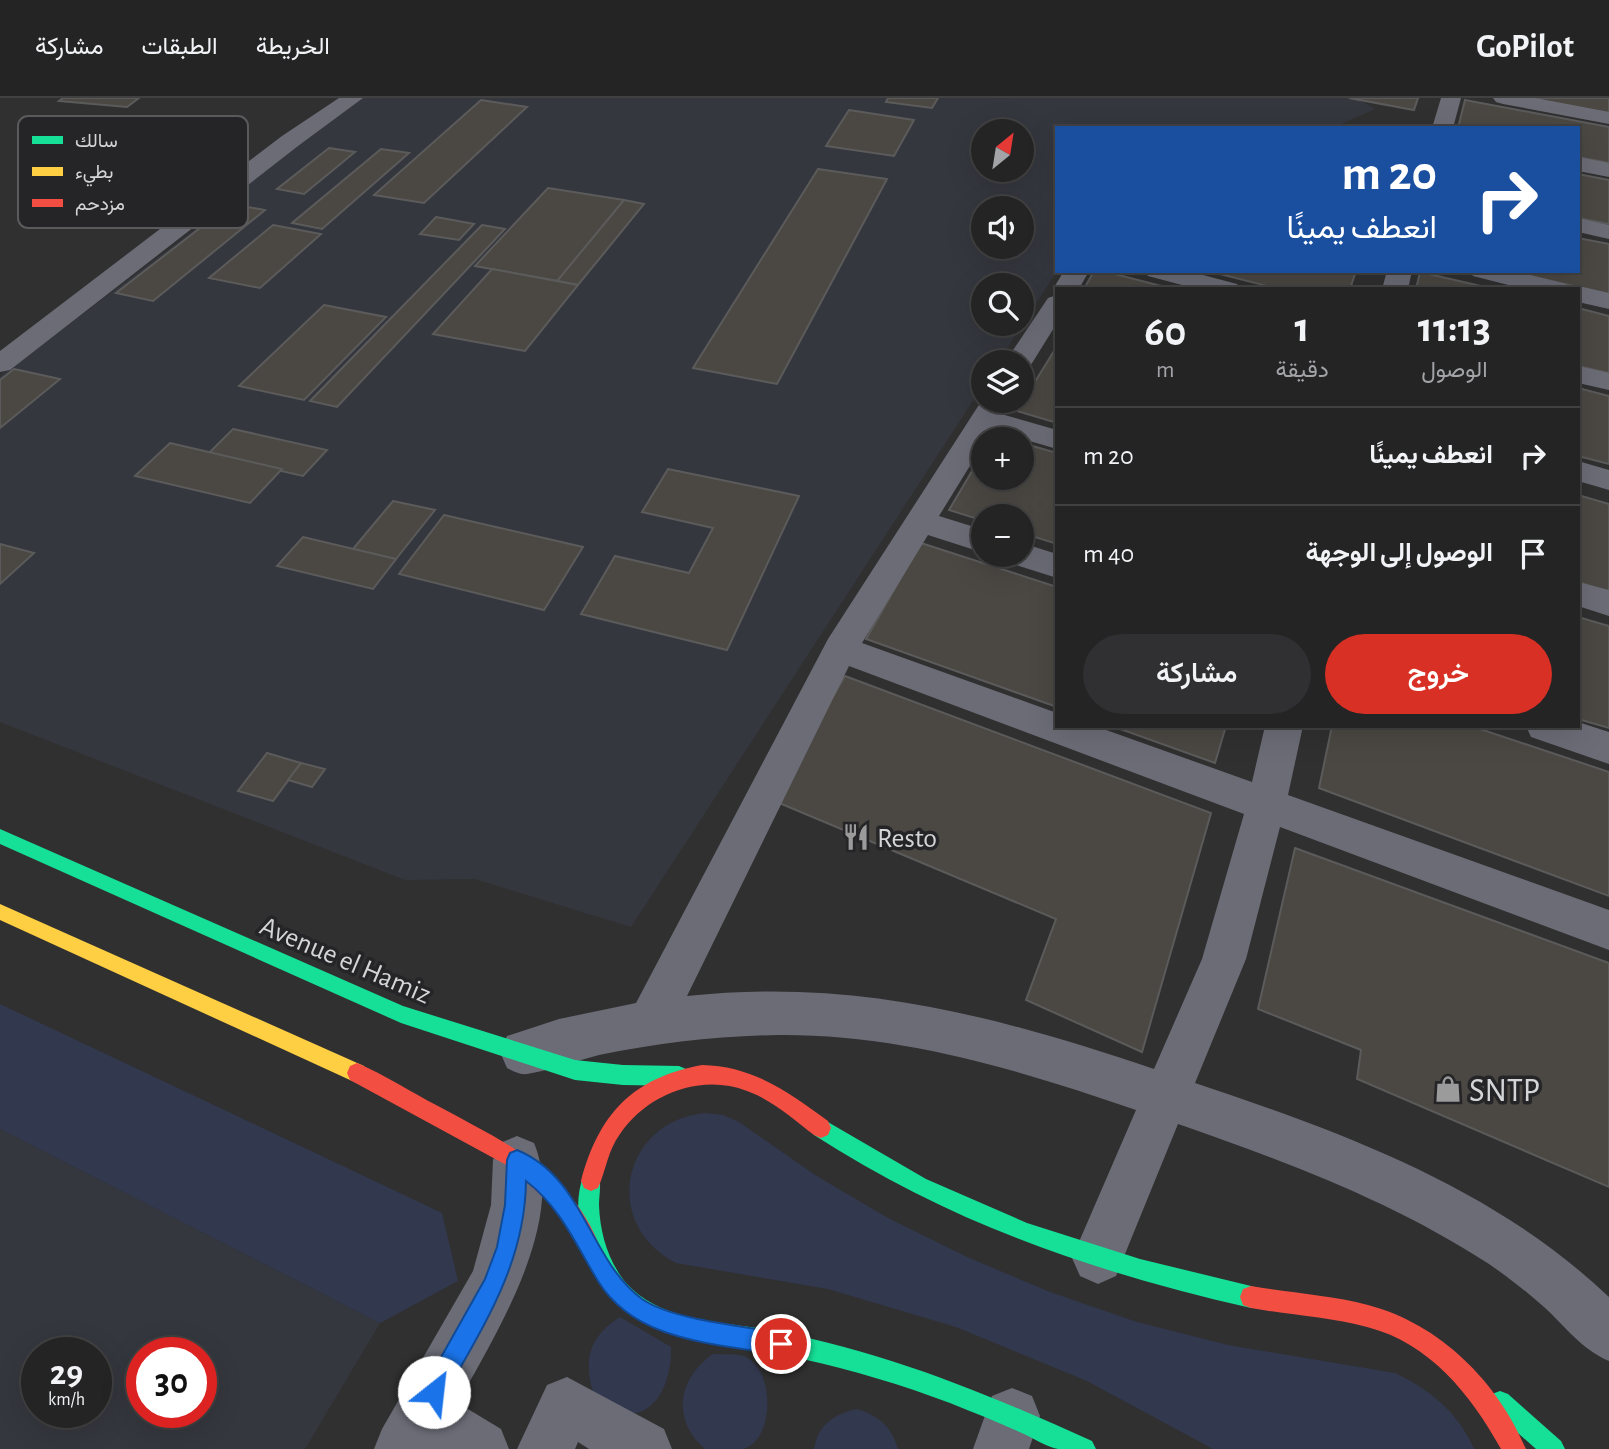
<!DOCTYPE html>
<html lang="ar">
<head>
<meta charset="utf-8">
<style>
  :root { --surface:#242425; --page:#303032; --text:#f1f3f6; --muted:#a3a4a7; --line:#414142; --accent:#d93025 }
  body { margin:0; font-family:"Alegreya Sans",Vazirmatn,sans-serif; background:var(--page); color:var(--text); direction:rtl; height:100vh; display:flex; flex-direction:column; font-size:26px; white-space:nowrap }
  * { box-sizing:border-box; margin:0 }
  p { font-size:23px; color:var(--muted) }
  .icon { flex:none; width:38px; height:38px; fill:none; stroke:currentColor; stroke-width:2; stroke-linecap:round; stroke-linejoin:round }
  .map { position:relative; flex:1; overflow:hidden; direction:ltr }
  .side { position:absolute; left:1055px; top:189px; width:525px; height:441px; display:flex; flex-direction:column; background:var(--surface); border-radius:0px; box-shadow:0 7px 28px #0002,0 0 0 2px var(--line); direction:rtl }
  .side>* { flex:none }
  .banner { position:absolute; left:1055px; top:28px; width:525px; height:147px; border-radius:0px; box-shadow:0 7px 28px #0002,0 0 0 2px var(--line); direction:rtl; background:#1a4fa0; color:#fff; overflow:hidden }
  .needle { width:46px; rotate:30deg }
  .buttons { position:absolute; left:971px; top:21px; display:grid; gap:14px }
  .buttons a { display:grid; place-items:center; width:63px; height:63px; border-radius:50%; background:var(--surface); box-shadow:0 7px 28px #0002,0 0 0 2px var(--line); font-size:35px }
  .speed { position:absolute; left:21px; top:1239px; display:flex; gap:14px; font-size:35px; font-weight:700; text-align:center }
  .speed>* { display:grid; place-content:center; width:91px; height:91px; border-radius:50%; background:var(--surface); box-shadow:0 7px 28px #0002,0 0 0 2px var(--line); line-height:1 }
  .speed small { font-size:18px; font-weight:400 }
  .speed .limit { border:10px solid #d22; background:#fff; color:#111 }
  .pin { position:absolute; display:grid; place-items:center; width:60px; height:60px; color:#fff; margin:-30px; border:4px solid #fff; border-radius:50%; box-shadow:0 2px 7px #0007 }
  .me { position:absolute; width:77px; margin:-38px; rotate:29deg; stroke-linejoin:round; filter:drop-shadow(0 0 5px #0008) }
  .turn { display:flex; align-items:center; gap:24px; height:147px; padding:0 28px; font-size:32px }
  .turn .icon { width:91px; height:91px; stroke-width:2.5 }
  .turn b { display:block; font-size:49px; line-height:60px }
  .eta { display:flex; justify-content:space-evenly; align-items:center; height:119px; text-align:center }
  .eta b { font-size:42px; font-weight:600; line-height:49px }
  .cta { display:flex; gap:14px; margin-top:auto; padding:14px 28px }
  .cta a { flex:1; height:80px; border-radius:42px; background:var(--accent); color:#fff; font-size:28px; font-weight:600; line-height:80px; text-align:center }
  .cta a+a { background:var(--page); color:var(--text) }
  ul { padding:0; list-style:none }
  li { display:flex; align-items:center; gap:21px; height:98px; padding:0 28px; border-top:2px solid var(--line) }
  li div { flex:1 }
  li b { display:block; font-size:26px }
  li em { font-style:normal }
  header { display:flex; align-items:center; gap:42px; box-sizing:border-box; height:98px; padding:0 35px; background:var(--surface); border-bottom:2px solid var(--line) }
  header strong { font-size:33px }
  nav { display:flex; gap:38px; margin-inline-start:auto; font-size:24px }
  .map>svg:first-child { display:block }
  .built { fill:#35373e; fill-rule:evenodd }
  .green { fill:#32384e }
  .building { fill:#4b4843; stroke:#5c5b5b; stroke-width:2 }
  .lines { fill:none; stroke-linecap:round; stroke-linejoin:round }
  .street { fill:#6b6c76; fill-rule:evenodd }
  .fast { fill:#16e098; fill-rule:evenodd }
  .slow { fill:#ffcf43; fill-rule:evenodd }
  .jam { fill:#f24e42; fill-rule:evenodd }
  .route { fill:#1a73e8; stroke:#114b97; stroke-width:2 }
  .labels { text-anchor:middle; stroke-width:7; stroke-linejoin:round; paint-order:stroke }
  .poi-label { font-size:28px; fill:#d4d5d6; stroke:#252528; text-anchor:start }
  .street-label { font-size:28px; fill:#d4d5d6; stroke:#252528 }
  .near-poi-label { font-size:33px; fill:#d4d5d6; stroke:#252528; text-anchor:start }
  .key { fill:#252528; stroke:#5a5a5c; stroke-width:2 }
  .key-label { font-size:19px; fill:#d4d5d6 }
</style>
</head>
<body>
<header>
<strong>GoPilot</strong>
<nav><a>الخريطة</a><a>الطبقات</a><a>مشاركة</a></nav>
</header>
<div class="map">
<svg width="1609" height="1351" viewBox="0 0 1609 1351">
  <rect width="100%" height="100%" fill="#303031"/>
  <!-- built -->
  <g class="built">
    <path d="M362,0h994l19,11 -43,19h-275v143l-59,91h-14l-1,23 -352,542 -156,-48 -70,1 -405,-158v-346l205,-154 -6,-4zM984,33h38v39h-38zM984,110h38v39h-38zM984,187h38v39h-38z"/>
    <path d="M0,1031l380,194 -75,126h-305zM37,1255h59v59h-59zM142,1255h59v59h-59z"/>
  </g>
  <!-- green -->
  <g class="green">
    <path d="M0,906l442,209 16,68 -78,42 -380,-194z"/>
    <path d="M705,1015l18,2 16,7 76,53 73,43 79,39 83,35 87,30 91,23 167,28c34,16 64,40 79,76h-261l-126,-68 -131,-54 -128,-38 -152,-26c-76,-39 -54,-142 29,-150z"/>
    <path d="M620,1219l51,30c1,27 -10,69 -46,67 -9,-1 -22,-12 -30,-16 -12,-36 -8,-60 25,-81z"/>
    <path d="M713,1256c9,1 25,-1 33,3 29,14 29,83 -3,92 -11,0 -27,0 -38,0 -34,-29 -27,-71 8,-95z"/>
    <path d="M857,1311c22,7 34,17 41,40h-84c4,-24 20,-35 43,-40z"/>
  </g>
  <!-- building -->
  <g class="building">
    <path d="M63,0h76l-12,9 -68,-6z"/>
    <path d="M888,0h50l-6,10 -46,-6z"/>
    <path d="M1349,0h69l-4,12z"/>
    <path d="M1528,0h81v15z"/>
    <path d="M481,2l46,7 -103,96 -50,-8z"/>
    <path d="M1465,2l144,27v36l-31,-6v-29h-120z"/>
    <path d="M849,12l65,10 -20,36 -68,-10z"/>
    <path d="M329,50l26,4 -51,42 -27,-5z"/>
    <path d="M381,51l28,4 -87,76 -30,-6z"/>
    <path d="M818,71l69,10 -110,205 -84,-16z"/>
    <path d="M1578,76l31,6v44l-31,-6z"/>
    <path d="M548,90l76,12 -66,81 -83,-15z"/>
    <path d="M624,102l20,4 -66,81 -21,-4z"/>
    <path d="M231,106l34,6 -112,91 -37,-8z"/>
    <path d="M436,119l38,7 -15,16 -39,-6z"/>
    <path d="M273,127l48,9 -61,54 -51,-10z"/>
    <path d="M482,127l23,4 -168,178 -27,-6z"/>
    <path d="M1578,140l31,6v50l-100,-23h69z"/>
    <path d="M492,171l86,16 -53,66 -92,-17z"/>
    <path d="M1094,173h9l70,18h-89z"/>
    <path d="M1208,173h148l-6,18h-71z"/>
    <path d="M1420,174l74,17h-78z"/>
    <path d="M324,207l62,12 -82,83 -65,-14z"/>
    <path d="M1578,210l31,8v57l-31,-7z"/>
    <path d="M1057,248v77l-40,-12z"/>
    <path d="M14,271l46,10 -60,49v-48z"/>
    <path d="M1578,290l31,8v68l-31,-8z"/>
    <path d="M233,331l94,21 -24,26 -95,-22z"/>
    <path d="M170,345l112,26 -32,34 -115,-27z"/>
    <path d="M1022,345l35,10v91l-35,-11v-17h-38v5l-35,-11 35,-59v27h38z"/>
    <path d="M668,371l131,27 -72,154 -146,-36 34,-58 74,17 24,-45 -71,-16z"/>
    <path d="M1578,397l31,9v88l-31,-10z"/>
    <path d="M393,403l42,9 -39,49 -43,-10z"/>
    <path d="M444,417l139,32 -39,63 -145,-36z"/>
    <path d="M303,439l93,22 -23,30 -96,-23z"/>
    <path d="M921,445l136,44v120l-191,-68z"/>
    <path d="M0,446l34,9 -34,31z"/>
    <path d="M1578,519l31,9v102l-31,-9z"/>
    <path d="M845,578l366,137 -69,239 -116,-52 30,-81 -284,-119z"/>
    <path d="M1112,628h114l-11,37z"/>
    <path d="M1332,628h139l138,46v124l-290,-108z"/>
    <path d="M267,655l34,10 -28,38 -35,-10z"/>
    <path d="M301,665l24,6 -13,18 -24,-7z"/>
    <path d="M1295,750l314,115v224l-252,-108 4,-29 -103,-41z"/>
  </g>
  <g class="lines">
    <!-- street -->
    <g class="street">
      <path d="M339,0h24l-65,48 -288,224 -10,2v-21l282,-215z"/>
      <path d="M1441,0h20l-8,30h-21z"/>
      <path d="M1493,0h42l74,14v12l-106,-20 -7,-2z"/>
      <path d="M1578,59l31,6v14l-31,-6z"/>
      <path d="M1578,120l31,7v14l-31,-7z"/>
      <path d="M1064,173h25l-10,18h-22v5l-4,-5z"/>
      <path d="M1145,173h43l49,13 4,5h-44l-49,-13z"/>
      <path d="M1387,173h25l-4,18h-26z"/>
      <path d="M1470,173h44l52,13 3,4 9,-2 31,7v16l-31,-7v-13h-54l-51,-13z"/>
      <path d="M1057,197v28l-28,45 -7,1v-7h-17l43,-64z"/>
      <path d="M1578,268l31,7v17l-31,-7z"/>
      <path d="M984,299v4h25l-8,13 56,16v19l-65,-19 -53,86 45,14v23l-56,-18 -66,108 195,70v13h38l157,56 13,-56h38l-15,69 321,115v40l-329,-123 -34,132 -51,124c149,50 298,104 414,214v64c-28,-12 -43,-34 -65,-54 -17,-15 -36,-30 -55,-43 -97,-63 -202,-102 -311,-140l-62,152 -18,8 -18,-8 -8,-18 64,-148c-116,-40 -234,-76 -358,-75 -60,1 -120,8 -179,20 -24,6 -48,15 -72,19 -7,1 -14,-3 -20,-6l-7,-16 7,-16 52,-17 77,-16 192,-364zM849,568l395,148 -42,145 -48,110c-158,-53 -298,-91 -467,-73z"/>
      <path d="M1578,363l31,9v20l-31,-9z"/>
      <path d="M1022,445l35,11v24l-47,-15 -4,-8h16z"/>
      <path d="M1578,484l31,8v26l-31,-10z"/>
      <path d="M1578,624l31,10v32l-78,-27 -5,-11h52z"/>
      <path d="M517,1038l17,7c33,79 -39,192 -76,260l43,26 8,20h-135l8,-20 91,-158 18,-66 2,-45 7,-17z"/>
      <path d="M567,1279l97,52 8,20h-83l-11,-7 -3,7h-58l30,-64z"/>
      <path d="M1012,1290l20,8 8,20 -11,33h-56l19,-53z"/>
    </g>
    <!-- fast -->
    <g class="fast">
      <path d="M0,731l403,177 172,54 48,5 56,1 7,3 3,7 -3,7 -7,3 -56,-1 -48,-5 -174,-57 -401,-179z"/>
      <path d="M821,1020l105,61 101,44 113,36 111,27 8,3 3,8 -3,8 -8,3c-158,-36 -301,-85 -437,-173l-3,-7 3,-7z"/>
      <path d="M591,1073l7,3c4,10 1,20 1,31 1,28 9,57 28,79 30,33 81,37 123,43 120,18 232,64 342,114l4,8c-12,0 -26,0 -38,0 -11,-2 -23,-10 -34,-15 -24,-11 -49,-21 -74,-31 -48,-18 -97,-33 -148,-44 -58,-13 -129,-11 -178,-49 -35,-27 -57,-94 -40,-136z"/>
      <path d="M1500,1293l8,3 53,47 4,8h-29l-44,-39 -3,-8 3,-8z"/>
    </g>
    <!-- slow -->
    <path class="slow" d="M0,806l364,162 3,7 -3,7 -7,3 -7,-3 -350,-160z"/>
    <!-- jam -->
    <g class="jam">
      <path d="M357,965c28,12 54,29 81,43 64,35 131,64 160,136l-3,7 -7,3 -7,-3 -21,-36 -50,-46 -160,-87 -3,-7 3,-7z"/>
      <path d="M702,967c51,1 87,27 126,56l3,7 -3,7 -7,3 -7,-3c-21,-16 -42,-35 -67,-44 -46,-18 -100,3 -127,43 -12,16 -14,36 -22,54l-7,3 -7,-3 -3,-7c18,-67 51,-103 121,-116z"/>
      <path d="M1251,1188c39,7 79,9 117,19 72,19 129,76 158,144h-25c-30,-54 -71,-106 -134,-122 -38,-10 -78,-12 -116,-19l-8,-3 -3,-8 3,-8z"/>
    </g>
  </g>
  <!-- route -->
  <path class="route" d="M517,1052c68,28 72,110 125,149 30,21 102,27 139,34l8,3 4,8 -4,8 -8,3c-64,-12 -145,-12 -183,-74 -22,-36 -37,-73 -72,-100 -1,84 -44,147 -84,219l-8,3 -8,-3 -3,-8 3,-8 59,-105 12,-32 8,-42 2,-45 3,-7z"/>
  <!-- icons -->
  <defs>
    <symbol id="restaurant-bare" viewBox="-9 -9 18 18"><path d="M-5-6h1v4h1v-4h1v4h1v-4h1v5L-1.5 .5V6h-2V.5L-5-1ZM5-6V6H3V1.5H1.5Q1.5-4 5-6Z" fill="#9b9b9c" stroke="#252528" stroke-width="2.5" paint-order="stroke"/></symbol>
    <symbol id="shop-bare" viewBox="-9 -9 18 18"><path d="M-5-2.5h2.3a2.7 3.5 0 0 1 5.4 0H5L5.5 6h-11ZM-1.5-2.5h3a1.5 2.3 0 0 0-3 0Z" fill="#9b9b9c" stroke="#252528" stroke-width="2.5" paint-order="stroke"/></symbol>
  </defs>
  <g fill-rule="evenodd">
    <use href="#restaurant-bare" x="837" y="720" width="38" height="38"/>
    <use href="#shop-bare" x="1429" y="972" width="38" height="38"/>
  </g>
  <g class="labels">
    <!-- poi labels -->
    <g class="poi-label">
      <text x="877" y="749">Resto</text>
    </g>
    <!-- street labels -->
    <g class="street-label">
      <text transform="translate(346 861) rotate(23)" y="10">Avenue el Hamiz</text>
    </g>
    <!-- near-poi labels -->
    <g class="near-poi-label">
      <text x="1469" y="1003">SNTP</text>
    </g>
  </g>
  <!-- legend -->
  <rect x="18" y="18" width="230" height="112" rx="10" class="key"/>
  <rect x="32" y="38" width="31" height="8" fill="#16e098"/>
  <rect x="32" y="69" width="31" height="9" fill="#ffcf43"/>
  <rect x="32" y="101" width="31" height="8" fill="#f24e42"/>
  <g class="key-label">
    <text x="75" y="49">سالك</text>
    <text x="75" y="80">بطيء</text>
    <text x="75" y="112">مزدحم</text>
  </g>
</svg>
<div class="buttons">
<a><svg class="needle" viewBox="-14 -14 28 28"><path d="M0-13l5 13h-10z" fill="#e53935"/><path d="M0 13l5-13h-10z" fill="#a3a4a7"/></svg></a>
<a><svg class="icon" aria-label="sound" viewBox="0 0 24 24"><path d="M4 9h4l5-4v14l-5-4H4zM17 9q2 3 0 6"/></svg></a>
<a><svg class="icon" aria-label="search" viewBox="0 0 24 24"><circle cx="10" cy="10" r="6"/><path d="M15 15l6 6"/></svg></a>
<a><svg class="icon" aria-label="layers" viewBox="0 0 24 24"><path d="M12 4l9 5-9 5-9-5zM3 14l9 5 9-5"/></svg></a>
<a>+</a>
<a>−</a>
</div>
<div class="speed"><div>29<small>km/h</small></div><div class="limit">30</div></div>
<div class="pin" style="left:781px;top:1246px;background:#d93025"><svg class="icon" aria-label="arrive" viewBox="0 0 24 24"><path d="M6 21V4h12l-3 4 3 4H6"/></svg></div>
<svg class="me" style="left:434px;top:1294px" viewBox="-20 -20 40 40"><circle r="19" fill="#fff"/><path d="M0-13L10 11 0 6-10 11z" fill="#1a73e8"/></svg>
<div class="banner">
<div class="turn"><svg class="icon" aria-label="right" viewBox="0 0 24 24"><path d="M7 20v-9h11M14 6l5 5-5 5"/></svg><div><b>20 m</b>انعطف يمينًا</div></div>
</div>
<section class="side">
<div class="eta">
<div><b>11:13</b><p>الوصول</p></div>
<div><b>1</b><p>دقيقة</p></div>
<div><b>60</b><p>m</p></div>
</div>
<ul>
<li><svg class="icon" aria-label="right" viewBox="0 0 24 24"><path d="M7 20v-9h11M14 6l5 5-5 5"/></svg><div><b>انعطف يمينًا</b></div><em>20 m</em></li>
<li><svg class="icon" aria-label="arrive" viewBox="0 0 24 24"><path d="M6 21V4h12l-3 4 3 4H6"/></svg><div><b>الوصول إلى الوجهة</b></div><em>40 m</em></li>
</ul>
<div class="cta"><a>خروج</a><a>مشاركة</a></div>
</section>
</div>
</body>
</html>
